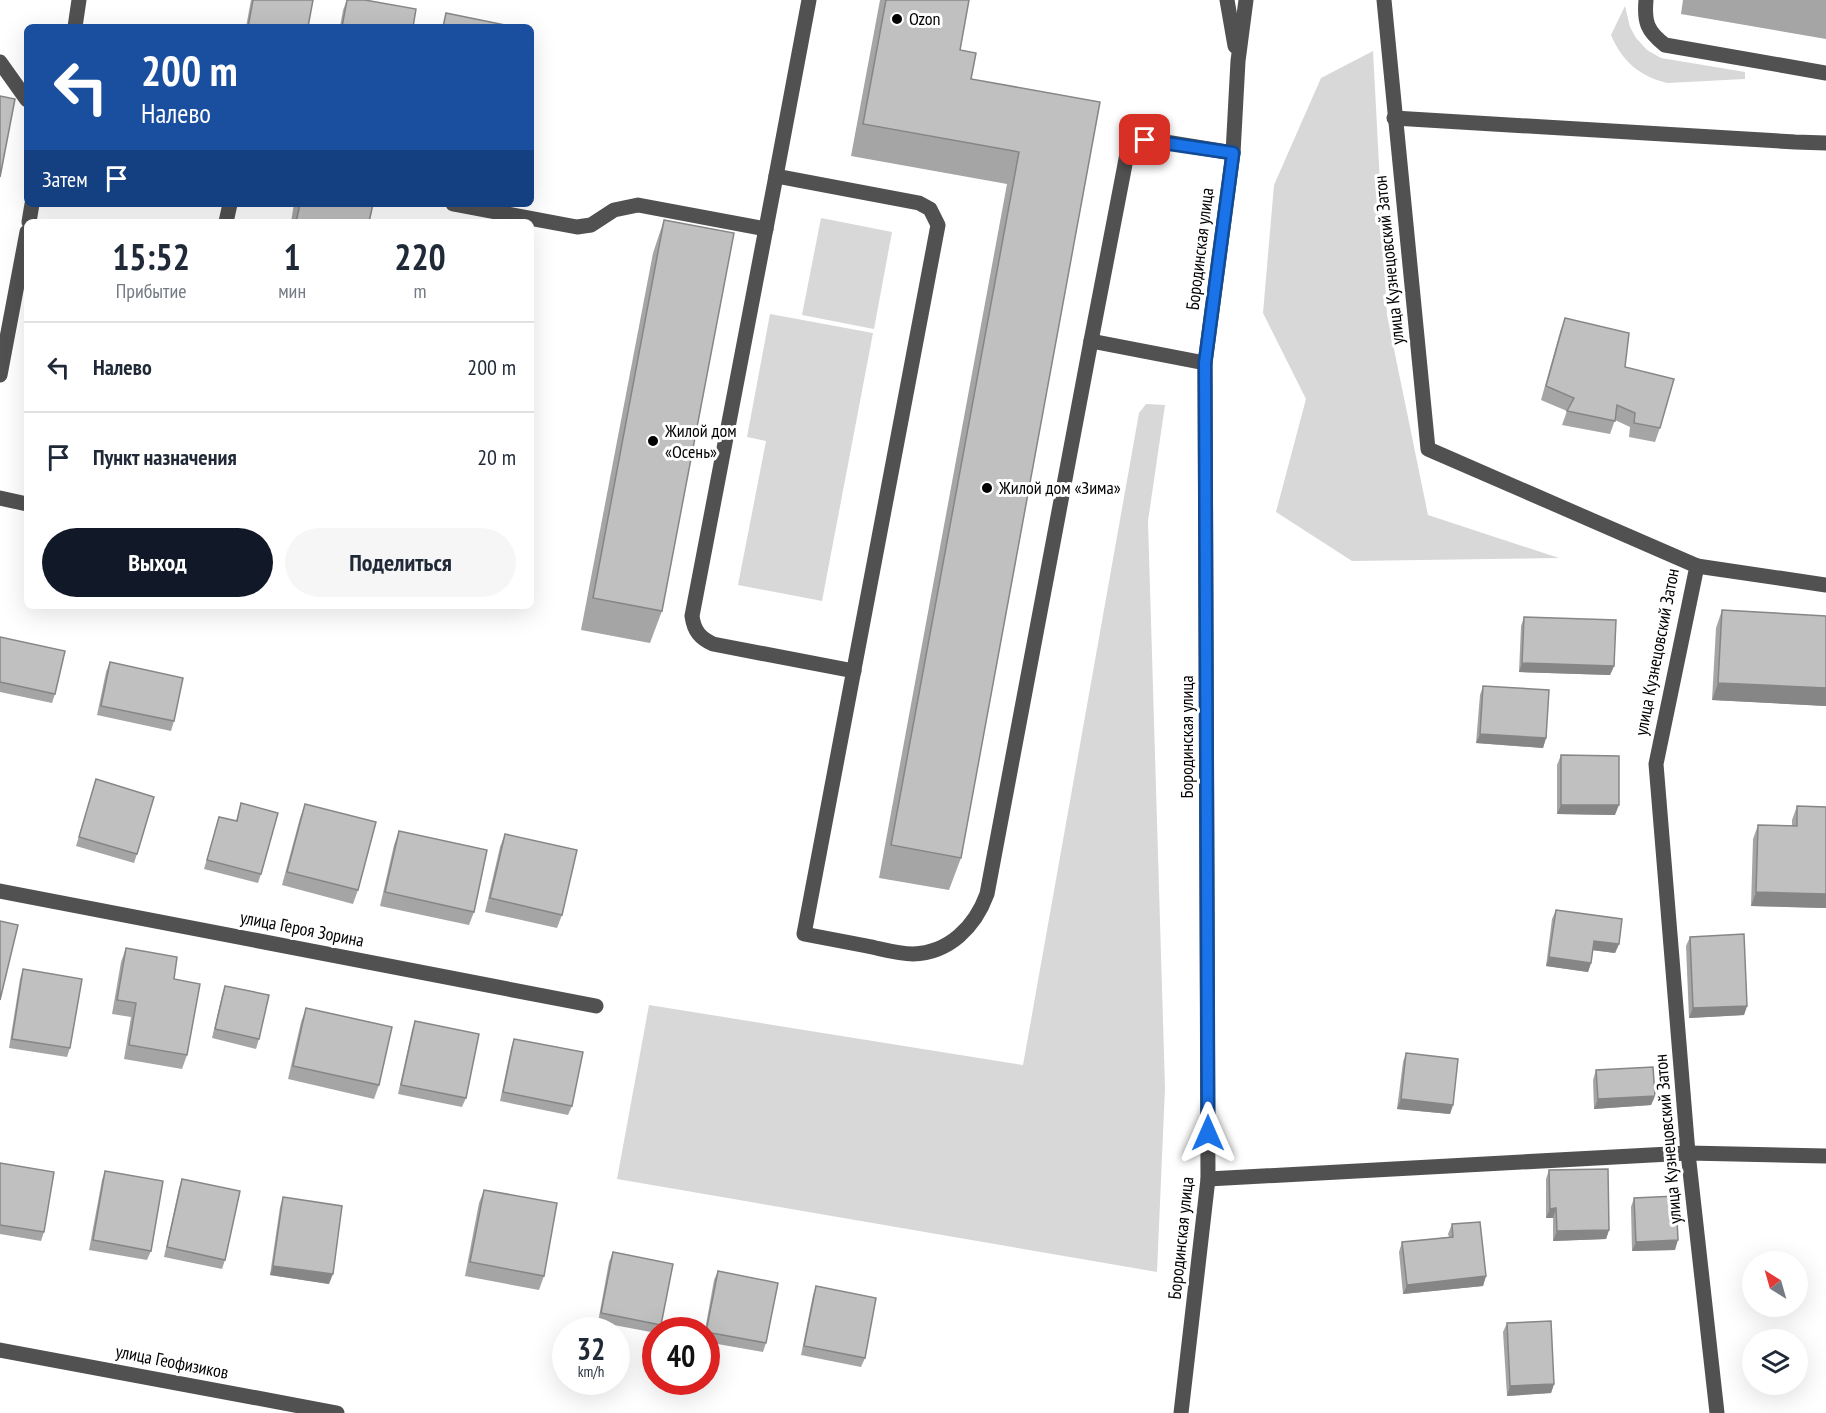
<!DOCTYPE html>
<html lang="ru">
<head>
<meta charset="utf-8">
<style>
  :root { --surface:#fff; --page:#f6f6f7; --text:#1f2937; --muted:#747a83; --line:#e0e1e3; --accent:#111827 }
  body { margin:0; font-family:"PT Sans Narrow",sans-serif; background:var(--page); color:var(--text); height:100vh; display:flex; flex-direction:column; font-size:22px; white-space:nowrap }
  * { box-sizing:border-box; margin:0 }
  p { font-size:20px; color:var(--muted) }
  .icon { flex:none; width:33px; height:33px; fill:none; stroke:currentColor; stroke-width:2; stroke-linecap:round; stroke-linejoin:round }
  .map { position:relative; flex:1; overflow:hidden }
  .sheet { position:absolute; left:24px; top:219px; width:510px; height:390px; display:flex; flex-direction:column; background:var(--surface); border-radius:9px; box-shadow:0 6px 24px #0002 }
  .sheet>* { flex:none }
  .banner { position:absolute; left:24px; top:24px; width:510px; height:183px; border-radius:9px; box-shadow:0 6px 24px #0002; background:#1a4fa0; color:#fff; overflow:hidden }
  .needle { width:39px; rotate:323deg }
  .fabs { position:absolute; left:1742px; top:1251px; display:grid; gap:12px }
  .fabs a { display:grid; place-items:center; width:66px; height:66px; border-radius:50%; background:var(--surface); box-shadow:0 6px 24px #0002; font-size:30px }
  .speed { position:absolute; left:552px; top:1317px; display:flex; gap:12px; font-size:30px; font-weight:700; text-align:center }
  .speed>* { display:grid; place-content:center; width:78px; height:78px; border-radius:50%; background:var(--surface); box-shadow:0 6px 24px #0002; line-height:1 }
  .speed small { font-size:15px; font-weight:400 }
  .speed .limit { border:9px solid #d22; background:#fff; color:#111 }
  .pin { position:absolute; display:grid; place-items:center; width:51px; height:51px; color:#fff; margin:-26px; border-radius:12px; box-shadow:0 3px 9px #0006 }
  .me { position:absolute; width:66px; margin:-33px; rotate:0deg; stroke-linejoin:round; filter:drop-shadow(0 0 4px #0008) }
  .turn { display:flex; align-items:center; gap:21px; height:126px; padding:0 18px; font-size:27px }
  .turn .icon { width:78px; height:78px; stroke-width:2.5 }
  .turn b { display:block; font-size:42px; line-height:51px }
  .then { display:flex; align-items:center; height:57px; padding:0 18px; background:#0003; gap:12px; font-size:22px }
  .eta { display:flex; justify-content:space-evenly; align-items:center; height:102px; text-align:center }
  .eta b { font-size:36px; font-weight:700; line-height:42px }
  .button { display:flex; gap:12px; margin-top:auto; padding:12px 18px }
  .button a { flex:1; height:69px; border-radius:36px; background:var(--accent); color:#fff; font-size:24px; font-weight:700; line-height:69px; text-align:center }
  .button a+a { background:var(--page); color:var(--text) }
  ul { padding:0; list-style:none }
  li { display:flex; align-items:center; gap:18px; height:90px; padding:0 18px; border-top:2px solid var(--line) }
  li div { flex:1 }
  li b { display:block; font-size:22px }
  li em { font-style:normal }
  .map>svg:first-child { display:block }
  .green { fill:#d8d8d8 }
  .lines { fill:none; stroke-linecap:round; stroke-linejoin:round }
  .minor { stroke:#515151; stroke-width:15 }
  .wall { fill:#a5a5a5 }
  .shaded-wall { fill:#868686 }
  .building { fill:#c0c0c0; stroke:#868686; stroke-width:1.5 }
  .route-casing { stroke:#114b97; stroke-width:15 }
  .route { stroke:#1a73e8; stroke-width:10 }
  .poi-dot { fill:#000; stroke:#fff; stroke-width:2 }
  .labels { text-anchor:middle; stroke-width:6; stroke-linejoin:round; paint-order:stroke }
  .poi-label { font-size:18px; fill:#000; stroke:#fff; text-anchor:start }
  .street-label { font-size:18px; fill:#000; stroke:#fff }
</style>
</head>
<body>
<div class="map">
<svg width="1826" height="1413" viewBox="0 0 1826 1413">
  <rect width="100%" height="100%" fill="#fff"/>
  <!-- green -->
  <g class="green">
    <path d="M1625,6l5,21 6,11 11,12 14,8 84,14v7l-78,4c-28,-7 -45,-22 -56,-48z"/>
    <path d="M1373,51l14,264 41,200 131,43 -207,3 -76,-49 30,-113 -43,-86 11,-128 47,-107z"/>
    <path d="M821,218l71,14 -18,97 -72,-14z"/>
    <path d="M770,314l103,19 -51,268 -84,-16 28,-144 -19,-4z"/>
    <path d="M1146,404l19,1 -17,116 17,567 -8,184 -540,-93 32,-174 374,60 116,-652z"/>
  </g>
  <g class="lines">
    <!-- minor -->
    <g class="minor">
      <path d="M809,0l-33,176 143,27 11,6 8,16 -134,709c21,4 42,8 63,12 15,3 31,8 46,8 36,-1 62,-27 74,-60l104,-553 114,22"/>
      <path d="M1227,0l8,46"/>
      <path d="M1384,0l44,449 269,117 -41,198 32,389 29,260"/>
      <path d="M1646,0c-2,22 1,31 19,45l161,28"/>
      <path d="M75,27l4,-27"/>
      <path d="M0,62l27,38"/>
      <path d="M1394,118l401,24 31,1"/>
      <path d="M776,176l-84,440c2,15 8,22 21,28l141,27"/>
      <path d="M453,204l124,23 14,-2 23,-15 24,-5 128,24"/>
      <path d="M29,222l3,-18"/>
      <path d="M226,222l4,-18"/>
      <path d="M1091,341l36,-187c7,-10 13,-14 26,-14l80,13"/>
      <path d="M0,375l27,-143"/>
      <path d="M0,498l27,6"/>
      <path d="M1697,566l129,19"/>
      <path d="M0,891l596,115"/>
      <path d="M1208,1179l480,-26 138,3"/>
      <path d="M0,1350l337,63"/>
      <path d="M1181,1413l27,-234 -3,-816 28,-210 5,-92 8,-61"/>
    </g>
  </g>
  <!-- wall -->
  <g class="wall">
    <path d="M251,0h62l-5,27h-62z"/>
    <path d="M347,0h18l48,27h-73l3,-17z"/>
    <path d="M880,0h89l-9,50 11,29 129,23 -139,756 -12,32 -70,-12 128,-694 -156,-28z"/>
    <path d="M1683,0h143v39l-145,-25z"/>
    <path d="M294,204h79l-4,18h-78z"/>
    <path d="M664,220l-2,391 -12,32 -69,-13 72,-377z"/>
    <path d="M1565,318l60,49 35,61 -5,14 -26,-5 1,-10 -15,-7 -5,14 -48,-9 5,-14 -26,-11 19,-68z"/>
    <path d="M1722,610l104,6v90l-114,-6 4,-72z"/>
    <path d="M1524,617l90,49 -4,9 -91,-3 2,-46z"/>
    <path d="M0,637l55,57 -3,9 -52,-11z"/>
    <path d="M110,662l64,59 -3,10 -74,-16 9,-43z"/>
    <path d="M1483,686l63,52 -3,10 -67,-5 4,-48z"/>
    <path d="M1561,755l54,60 -58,-1v-49z"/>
    <path d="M96,779l41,75 -3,9 -58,-17z"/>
    <path d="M241,803l20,71 -3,9 -54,-14 15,-52 17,4z"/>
    <path d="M305,804l53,86 -5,14 -71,-19 18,-67z"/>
    <path d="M1797,806l29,1v101l-75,-2 2,-67 5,-14 34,1v-6z"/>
    <path d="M399,831l75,81 -5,13 -89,-19 14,-61z"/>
    <path d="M505,834l57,81 -5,13 -72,-16 15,-65z"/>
    <path d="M1556,910l63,34 -4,9 -22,-3 -2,13 -3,9 -42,-6 6,-47z"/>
    <path d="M1690,937l57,69 -3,9 -55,3 -3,-72z"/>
    <path d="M126,948l61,107 -5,14 -58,-10 7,-42 -19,-3 9,-52z"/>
    <path d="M23,969l47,79 -3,9 -58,-9 11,-69z"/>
    <path d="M225,986l34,53 -3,10 -44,-11 10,-43z"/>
    <path d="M306,1008l73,77 -5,14 -86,-20 13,-57z"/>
    <path d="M415,1021l51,77 -4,9 -64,-13 14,-64z"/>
    <path d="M514,1039l58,67 -4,9 -68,-14 11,-53z"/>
    <path d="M1406,1053l47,52 -3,9 -53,-5 6,-47z"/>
    <path d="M1596,1070l59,26 -4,9 -57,4 -1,-29z"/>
    <path d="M0,1163l44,69 -3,9 -41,-7z"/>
    <path d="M1549,1170l60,60 -3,9 -53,2v-23h-7v-39z"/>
    <path d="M105,1171l46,80 -4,9 -58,-10 13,-70z"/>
    <path d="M182,1179l43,81 -3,9 -58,-12 15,-69z"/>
    <path d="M484,1190l60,86 -5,14 -74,-14 14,-73z"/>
    <path d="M283,1197l46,87 -59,-9 10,-68z"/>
    <path d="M1634,1198l41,52 -43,1 -1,-44z"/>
    <path d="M1452,1224l34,52 -3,10 -80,8 -4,-42 3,-10 47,-5 -1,-3z"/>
    <path d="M613,1252l48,73 -2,5h-3v3l-58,-11 11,-60z"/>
    <path d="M718,1271l48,72 -3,9 -57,-10v-12h-1l9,-50z"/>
    <path d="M816,1286l49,72 -4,9 -60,-12 12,-60z"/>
    <path d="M1507,1323l47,61 -3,9 -44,3 -4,-64z"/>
  </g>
  <!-- shaded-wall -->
  <g class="shaded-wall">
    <path d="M1522,663l92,3 -4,9 -91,-3z"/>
    <path d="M1718,683l108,5v18l-114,-6z"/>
    <path d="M1480,734l66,4 -3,10 -67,-5z"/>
    <path d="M1561,805h58l-4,10 -58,-1z"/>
    <path d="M1756,892l70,2v14l-75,-2z"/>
    <path d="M1594,941l25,3 -4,9 -24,-3z"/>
    <path d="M1549,957l42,6 -3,9 -42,-6z"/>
    <path d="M1747,1006l-3,9 -55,3 4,-10z"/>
    <path d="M1655,1096l-4,9 -57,4 4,-10z"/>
    <path d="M1401,1099l52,6 -3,9 -53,-5z"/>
    <path d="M1556,1208l-3,10h-7l4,-9z"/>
    <path d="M1609,1230l-3,9 -53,2 4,-10z"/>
    <path d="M1678,1240l-3,10 -43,1 4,-9z"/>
    <path d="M273,1266l60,8 -4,10 -59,-9z"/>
    <path d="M1486,1276l-3,10 -80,8 4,-9z"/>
    <path d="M1554,1384l-3,9 -44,3 3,-10z"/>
  </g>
  <!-- building -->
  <g class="building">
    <path d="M253,0h60l-5,27h-60z"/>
    <path d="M347,0h18l51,9 -3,18h-71z"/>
    <path d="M886,0h83l-9,50 16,3 -5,26 129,23 -139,756 -70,-13 128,-693 -156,-28z"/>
    <path d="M446,13l69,14h-72z"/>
    <path d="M0,96l15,3 -15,78z"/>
    <path d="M300,204h73l-4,18h-73z"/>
    <path d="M664,220l70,13 -72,378 -69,-13z"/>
    <path d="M1565,318l64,15 -4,34 49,12 -14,49 -26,-5 1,-10 -18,-8 -2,16 -48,-10 7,-13 -28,-12z"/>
    <path d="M1722,610l104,6v72l-108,-5z"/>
    <path d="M1524,617l92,3 -2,46 -92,-3z"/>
    <path d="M0,637l65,14 -10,43 -55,-12z"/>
    <path d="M110,662l73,16 -9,43 -73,-15z"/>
    <path d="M1483,686l66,4 -3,48 -66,-4z"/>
    <path d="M1561,755l58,1v49h-58z"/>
    <path d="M96,779l58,18 -17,57 -58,-17z"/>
    <path d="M241,803l37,10 -17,61 -54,-14 12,-43 18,4z"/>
    <path d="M305,804l71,18 -18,68 -71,-18z"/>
    <path d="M1797,806l29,1v87l-70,-2 2,-67 39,1z"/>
    <path d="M399,831l88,19 -13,62 -89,-20z"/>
    <path d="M505,834l72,16 -15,65 -72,-17z"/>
    <path d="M1556,910l66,9 -3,25 -25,-3 -3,22 -42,-6z"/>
    <path d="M0,921l18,4 -18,75z"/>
    <path d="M1744,934l3,72 -54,2 -3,-71z"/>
    <path d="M126,948l51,9 -3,22 26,5 -13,71 -58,-10 7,-42 -19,-3z"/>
    <path d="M23,969l59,10 -12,69 -58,-9z"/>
    <path d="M225,986l44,9 -10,44 -44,-10z"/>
    <path d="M306,1008l86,19 -13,58 -86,-19z"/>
    <path d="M415,1021l64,13 -13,64 -65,-13z"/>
    <path d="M514,1039l69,13 -11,54 -69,-14z"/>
    <path d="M1406,1053l52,6 -5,46 -52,-6z"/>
    <path d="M1653,1067l2,29 -57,3 -2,-29z"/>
    <path d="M0,1163l54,9 -10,60 -44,-7z"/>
    <path d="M1608,1169l1,61 -52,1 -1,-23 -6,1 -1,-39z"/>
    <path d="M105,1171l58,10 -12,70 -58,-11z"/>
    <path d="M182,1179l58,12 -15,69 -58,-13z"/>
    <path d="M484,1190l73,13 -13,73 -74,-14z"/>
    <path d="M1676,1196l2,44 -42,2 -2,-44z"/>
    <path d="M283,1197l59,9 -9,68 -60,-8z"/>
    <path d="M1480,1222l6,54 -79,9 -5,-43 51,-5 -1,-13z"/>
    <path d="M613,1252l60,12 -12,61 -60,-12z"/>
    <path d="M718,1271l60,12 -12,60 -60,-11z"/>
    <path d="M816,1286l60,12 -11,60 -61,-12z"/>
    <path d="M1551,1321l3,63 -44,2 -3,-63z"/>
  </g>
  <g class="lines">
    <defs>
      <path id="route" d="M1145,140l88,13 -28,210 3,770"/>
    </defs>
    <!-- route casing -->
    <use href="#route" class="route-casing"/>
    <!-- route -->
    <use href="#route" class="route"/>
  </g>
  <!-- markers -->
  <g class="poi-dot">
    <circle cx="897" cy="19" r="6"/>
    <circle cx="653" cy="441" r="6"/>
    <circle cx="987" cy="488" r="6"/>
  </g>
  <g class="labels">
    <!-- poi labels -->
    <g class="poi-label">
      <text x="909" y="25">Ozon</text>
      <text x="665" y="437">Жилой дом<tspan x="665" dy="21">«Осень»</tspan></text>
      <text x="999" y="494">Жилой дом «Зима»</text>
    </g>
    <!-- street labels -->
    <g class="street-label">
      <text transform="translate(1200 249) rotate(-83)" y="6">Бородинская улица</text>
      <text transform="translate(1389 260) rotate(-96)" y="6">улица Кузнецовский Затон</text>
      <text transform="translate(1657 652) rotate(-79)" y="6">улица Кузнецовский Затон</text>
      <text transform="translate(1187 737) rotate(-90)" y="6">Бородинская улица</text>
      <text transform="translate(302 929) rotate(11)" y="6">улица Героя Зорина</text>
      <text transform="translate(1668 1139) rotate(-95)" y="6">улица Кузнецовский Затон</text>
      <text transform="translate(1181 1238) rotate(-84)" y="6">Бородинская улица</text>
      <text transform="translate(172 1362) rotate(11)" y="6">улица Геофизиков</text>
    </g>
  </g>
</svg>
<div class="fabs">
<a><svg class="needle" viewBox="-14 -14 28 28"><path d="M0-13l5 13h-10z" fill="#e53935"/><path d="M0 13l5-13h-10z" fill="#747a83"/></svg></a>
<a><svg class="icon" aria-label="layers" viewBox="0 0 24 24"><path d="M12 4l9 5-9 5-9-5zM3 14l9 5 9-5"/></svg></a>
</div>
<div class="speed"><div>32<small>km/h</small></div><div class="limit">40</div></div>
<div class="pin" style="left:1145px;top:140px;background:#d93025"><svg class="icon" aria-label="arrive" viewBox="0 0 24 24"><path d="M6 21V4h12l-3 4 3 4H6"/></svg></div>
<svg class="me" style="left:1208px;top:1133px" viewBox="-20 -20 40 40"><path d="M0-17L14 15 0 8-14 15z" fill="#1a73e8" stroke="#fff" stroke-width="4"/></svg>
<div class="banner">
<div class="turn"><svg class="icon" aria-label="left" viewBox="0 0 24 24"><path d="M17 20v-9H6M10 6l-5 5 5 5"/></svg><div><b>200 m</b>Налево</div></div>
<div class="then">Затем<svg class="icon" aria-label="arrive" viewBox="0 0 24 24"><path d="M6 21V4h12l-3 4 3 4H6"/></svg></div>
</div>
<section class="sheet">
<div class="eta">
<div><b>15:52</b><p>Прибытие</p></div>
<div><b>1</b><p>мин</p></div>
<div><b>220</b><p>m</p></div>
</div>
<ul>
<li><svg class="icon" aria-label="left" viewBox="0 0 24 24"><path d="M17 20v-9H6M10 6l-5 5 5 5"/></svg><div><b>Налево</b></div><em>200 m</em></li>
<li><svg class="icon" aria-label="arrive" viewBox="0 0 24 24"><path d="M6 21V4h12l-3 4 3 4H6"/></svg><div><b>Пункт назначения</b></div><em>20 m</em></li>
</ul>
<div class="button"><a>Выход</a><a>Поделиться</a></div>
</section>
</div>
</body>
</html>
